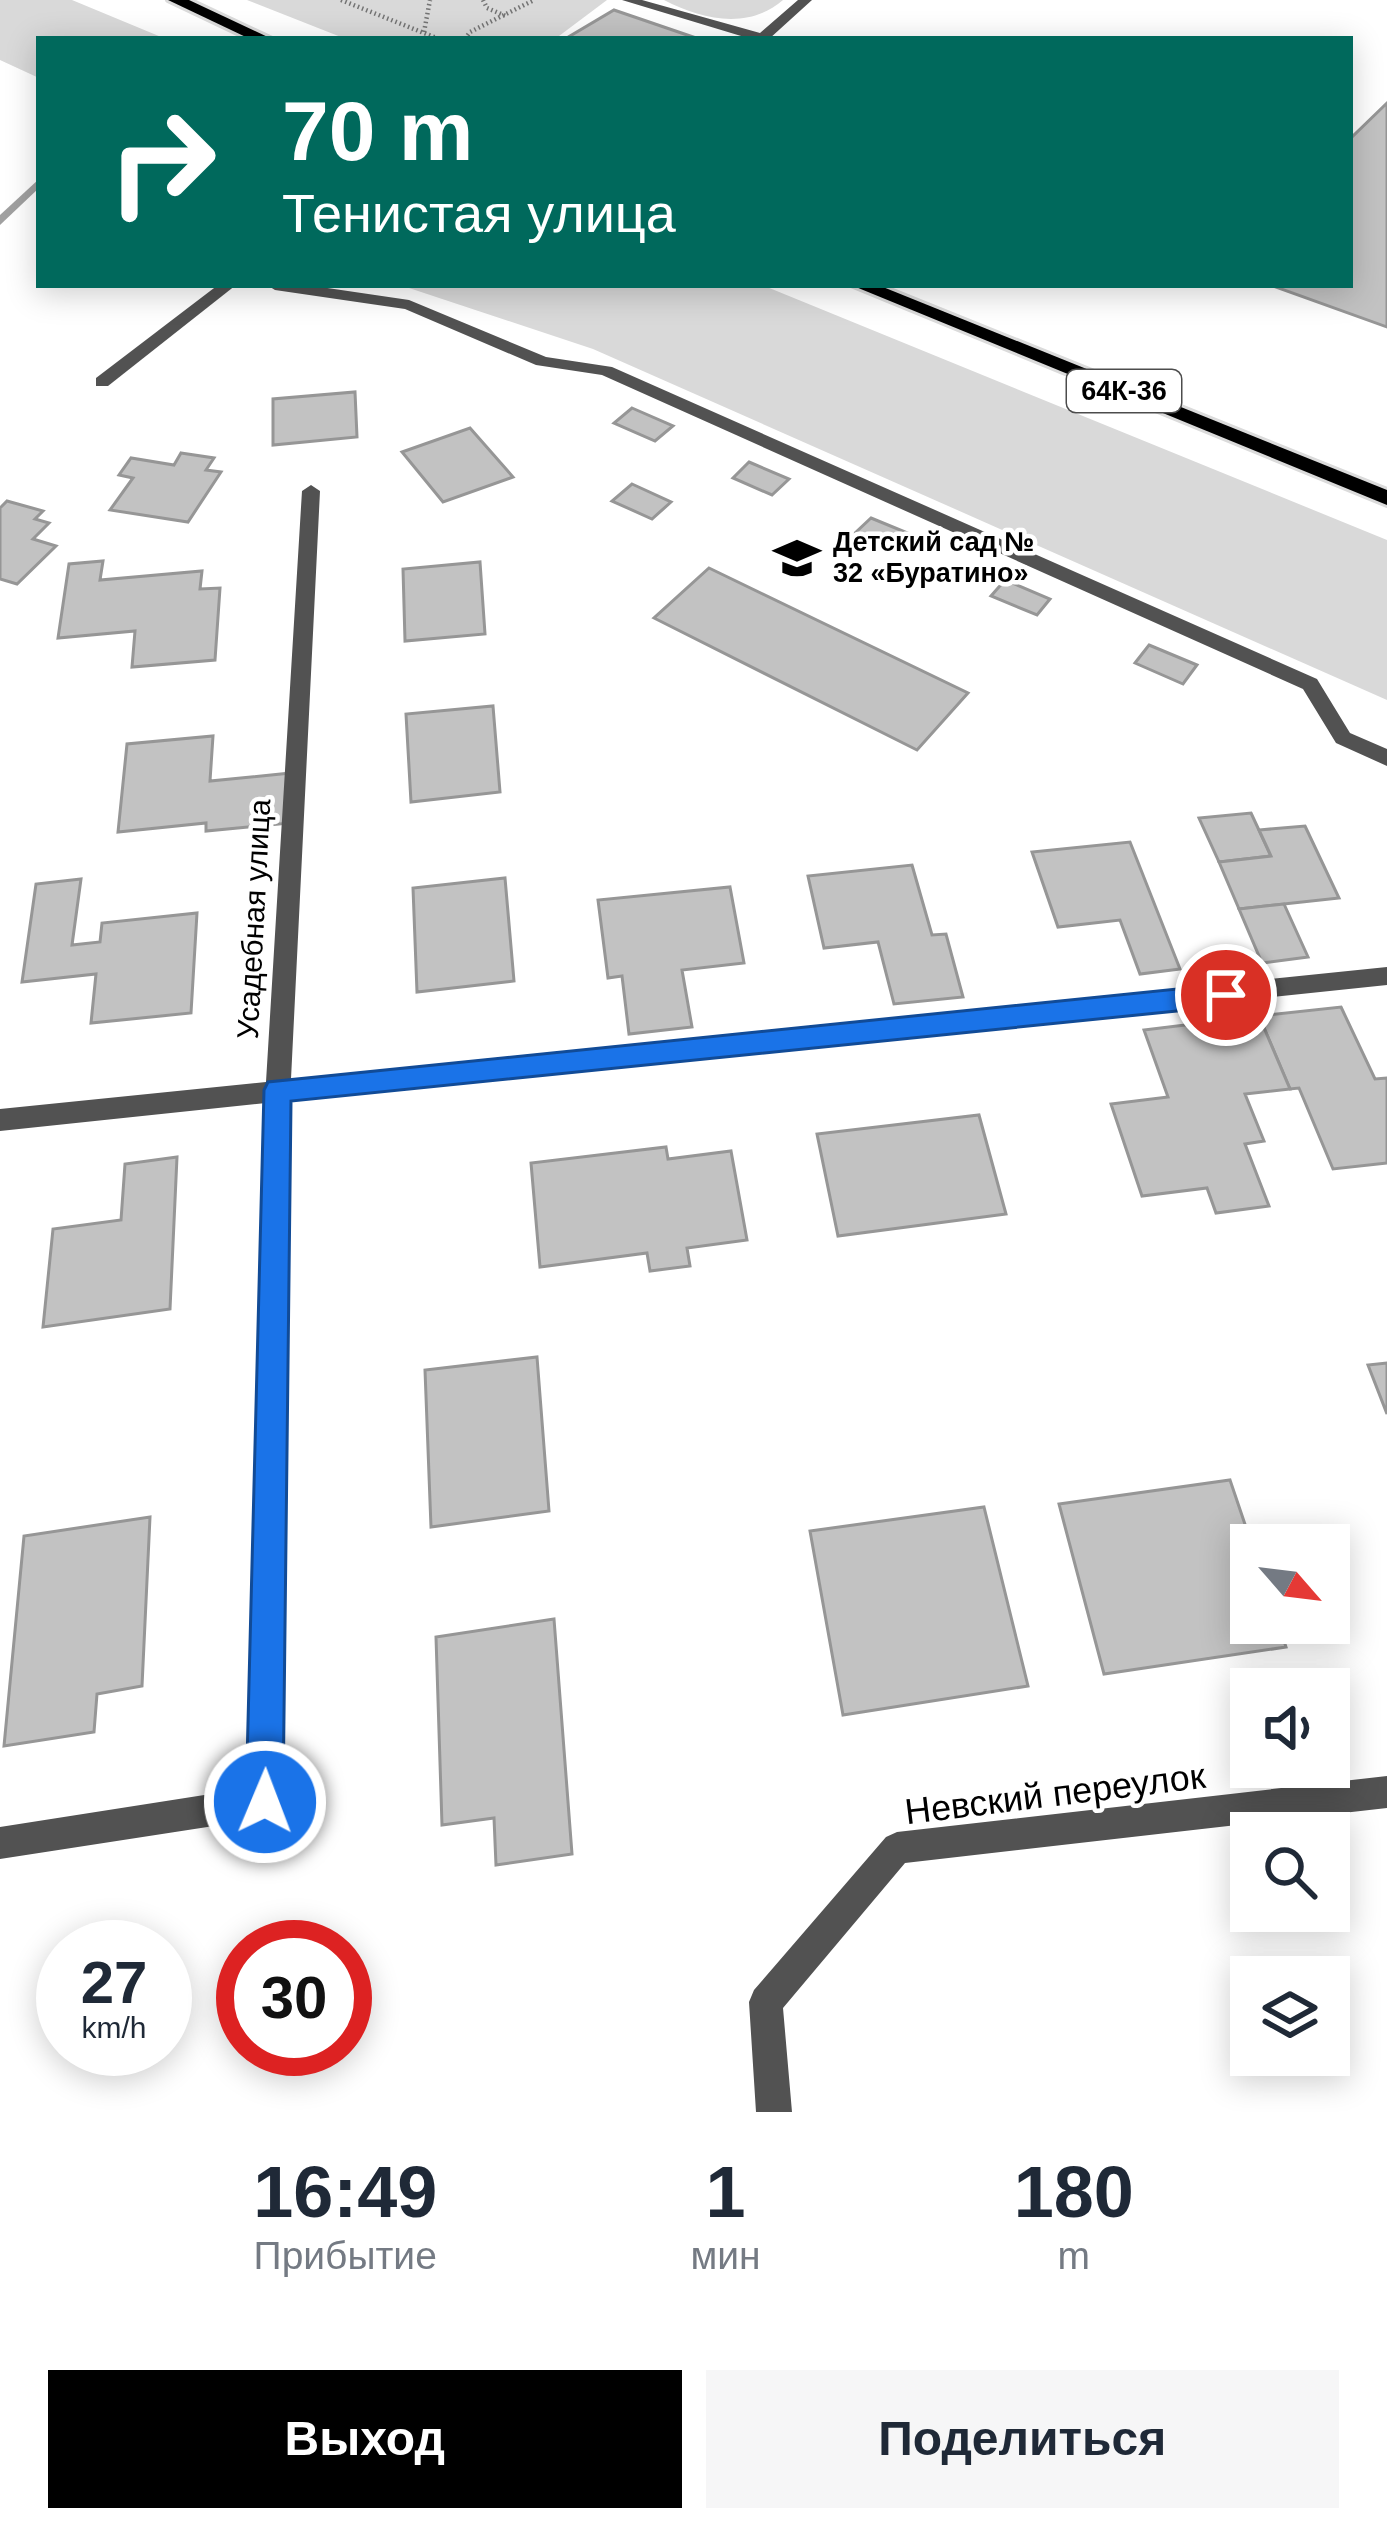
<!DOCTYPE html>
<html lang="ru">
<head>
<meta charset="utf-8">
<style>
  :root { --surface:#fff; --page:#f6f6f7; --text:#1f2937; --muted:#747a83; --accent:#000 }
  body { margin:0; font-family:Arial,sans-serif; background:var(--page); color:var(--text); height:100vh; display:flex; flex-direction:column; font-size:45px; white-space:nowrap }
  * { box-sizing:border-box; margin:0 }
  p { font-size:39px; color:var(--muted) }
  .icon { flex:none; width:66px; height:66px; fill:none; stroke:currentColor; stroke-width:2; stroke-linecap:round; stroke-linejoin:round }
  .map { position:relative; height:2112px; overflow:hidden }
  .details { display:flex; flex-direction:column; background:var(--surface); flex:1 }
  .details>* { flex:none }
  .banner { position:absolute; left:36px; top:36px; width:1317px; height:252px; border-radius:0px; box-shadow:0 6px 30px #0003; background:#00695c; color:#fff; overflow:hidden }
  .needle { width:78px; rotate:118deg }
  .controls { position:absolute; left:1230px; top:1524px; display:grid; gap:24px }
  .controls a { display:grid; place-items:center; width:120px; height:120px; border-radius:0px; background:var(--surface); box-shadow:0 6px 30px #0003; font-size:60px }
  .speed { position:absolute; left:36px; top:1920px; display:flex; gap:24px; font-size:60px; font-weight:700; text-align:center }
  .speed>* { display:grid; place-content:center; width:156px; height:156px; border-radius:50%; background:var(--surface); box-shadow:0 6px 30px #0003; line-height:1 }
  .speed small { font-size:30px; font-weight:400 }
  .speed .limit { border:18px solid #d22; background:#fff; color:#111 }
  .pin { position:absolute; display:grid; place-items:center; width:102px; height:102px; color:#fff; margin:-51px; border:6px solid #fff; border-radius:50%; box-shadow:0 3px 12px #0007 }
  .me { position:absolute; width:132px; margin:-66px; rotate:1deg; stroke-linejoin:round; filter:drop-shadow(0 0 9px #0008) }
  .turn { display:flex; align-items:center; gap:42px; height:252px; padding:0 48px; font-size:54px }
  .turn .icon { width:156px; height:156px; stroke-width:2.5 }
  .turn b { display:block; font-size:84px; line-height:102px }
  .eta { display:flex; justify-content:space-evenly; align-items:center; height:204px; text-align:center }
  .eta b { font-size:72px; font-weight:700; line-height:84px }
  .button { display:flex; gap:24px; margin-top:auto; padding:24px 48px }
  .button a { flex:1; height:138px; border-radius:0px; background:var(--accent); color:#fff; font-size:48px; font-weight:700; line-height:138px; text-align:center }
  .button a+a { background:var(--page); color:var(--text) }
  .map>svg:first-child { display:block }
  .green { fill:#d9d9d9 }
  .lines { fill:none; stroke-linecap:round; stroke-linejoin:round }
  .stream { fill:#a0a0a0; fill-rule:evenodd }
  .building { fill:#c2c2c2; stroke:#969696; stroke-width:3 }
  .primary-casing { stroke:#dbdbdb; stroke-width:6 }
  .path { stroke:#747474; stroke-width:4.5; stroke-dasharray:1.5 3; stroke-linecap:butt }
  .service { fill:#525252; fill-rule:evenodd }
  .minor { fill:#525252; fill-rule:evenodd }
  .primary { fill:#000; fill-rule:evenodd }
  .route { fill:#1a73e8; stroke:#114b97; stroke-width:3 }
  .labels { text-anchor:middle; stroke-width:9; stroke-linejoin:round; paint-order:stroke }
  .shield { fill:#fff; stroke:#4c4c4c; stroke-width:3 }
  .shield-label { font-size:27px; font-weight:bold; fill:#000 }
  .far-poi-label { font-size:27px; font-weight:bold; fill:#000; stroke:#fff; text-anchor:start }
  .street-label { font-size:30px; fill:#000; stroke:#fff }
  .near-street-label { font-size:36px; fill:#000; stroke:#fff }
</style>
</head>
<body>
<div class="map">
<svg width="1387" height="2112" viewBox="0 0 1387 2112">
  <rect width="100%" height="100%" fill="#fff"/>
  <!-- green -->
  <g class="green">
    <path d="M0,0h72l94,39h-127v39l-39,-18z"/>
    <path d="M247,0h360l-52,39h-209z"/>
    <path d="M664,0h119c-34,30 -81,20 -119,0z"/>
    <path d="M400,285h362l625,255v160l-794,-351z"/>
  </g>
  <g class="lines">
    <!-- stream -->
    <path class="stream" d="M39,179v9l-39,37v-10z"/>
  </g>
  <!-- building -->
  <g class="building">
    <path d="M614,10l85,29h-134z"/>
    <path d="M1387,103v224l-117,-42h80v-146z"/>
    <path d="M355,392l2,45 -84,8v-46z"/>
    <path d="M632,408l41,18 -18,15 -41,-18z"/>
    <path d="M470,428l43,49 -70,25 -41,-50z"/>
    <path d="M181,453l33,5 -8,12 15,2 -33,50 -78,-12 23,-32 -14,-3 12,-17 43,7z"/>
    <path d="M749,462l40,17 -17,16 -39,-17z"/>
    <path d="M632,484l39,18 -19,17 -40,-18z"/>
    <path d="M7,501l36,10 -8,8 14,4 -16,16 23,7 -39,38 -17,-5v-71z"/>
    <path d="M871,518l44,18 -17,17 -44,-19z"/>
    <path d="M103,561l-3,19 102,-9 -2,18 20,-1 -5,72 -83,7 3,-36 -77,7 11,-74z"/>
    <path d="M480,562l5,72 -80,7 -2,-72z"/>
    <path d="M709,568l259,125 -51,57 -263,-132z"/>
    <path d="M1005,580l45,19 -13,16 -46,-19z"/>
    <path d="M1149,645l48,20 -14,19 -48,-21z"/>
    <path d="M493,706l7,86 -89,10 -5,-88z"/>
    <path d="M213,736l-3,45 81,-8 -1,50 -84,8v-8l-88,9 9,-88z"/>
    <path d="M1251,813l20,43 -52,6 -20,-44z"/>
    <path d="M1305,826l34,72 -100,11 -20,-47 52,-6 -12,-26z"/>
    <path d="M1130,842l50,127 -40,5 -20,-54 -62,7 -26,-75z"/>
    <path d="M912,865l20,70 14,-1 17,63 -69,7 -16,-62 -54,6 -16,-72z"/>
    <path d="M505,878l9,103 -97,11 -4,-104z"/>
    <path d="M81,879l-9,66 28,-3 2,-19 95,-10 -6,100 -100,10 5,-49 -74,8 14,-98z"/>
    <path d="M730,887l14,76 -62,7 10,57 -63,7 -7,-58 -14,2 -10,-78z"/>
    <path d="M1284,904l24,53 -46,6 -23,-54z"/>
    <path d="M1341,1007l34,72 12,-1v85l-54,6 -34,-81 -9,1 -31,-73z"/>
    <path d="M1259,1016l31,73 -45,5 19,47 -19,3 24,62 -53,7 -9,-25 -65,8 -31,-92 57,-7 -24,-67z"/>
    <path d="M979,1115l27,99 -168,22 -21,-102z"/>
    <path d="M666,1147l2,12 63,-8 16,89 -60,8 3,18 -40,5 -3,-18 -107,14 -9,-104z"/>
    <path d="M177,1157l-7,152 -127,18 10,-98 68,-9 4,-56z"/>
    <path d="M537,1357l12,154 -118,16 -6,-157z"/>
    <path d="M1387,1363v51l-19,-49z"/>
    <path d="M1230,1480l22,65 -1,78h27l8,24 -182,27 -45,-170z"/>
    <path d="M984,1507l44,179 -185,29 -33,-184z"/>
    <path d="M150,1517l-8,169 -45,8 -3,38 -90,14 20,-210z"/>
    <path d="M554,1619l18,235 -76,11 -2,-47 -52,7 -6,-188z"/>
  </g>
  <g class="lines">
    <defs>
      <g id="primary">
        <path d="M168,0h21l83,39h-22z"/>
        <path d="M851,285h27l509,205v15z"/>
      </g>
    </defs>
    <!-- primary casing -->
    <use href="#primary" class="primary-casing"/>
    <!-- path -->
    <g class="path">
      <path d="M341,0l98,39"/>
      <path d="M483,0l4,8 19,8"/>
      <path d="M424,32l6,-32"/>
      <path d="M465,39l5,-7 64,-32"/>
    </g>
    <!-- service -->
    <g class="service">
      <path d="M622,0h20l118,33 38,-33h14l-43,39h-18z"/>
      <path d="M218,285h18l-128,101h-12v-8z"/>
      <path d="M267,285h40l102,15 137,57 66,10 705,312 33,54 37,16v17l-51,-23 -33,-54 -701,-314 -66,-10 -131,-56 -130,-19z"/>
    </g>
    <!-- minor -->
    <g class="minor">
      <path d="M311,485l9,6 -29,588 1096,-112v18l-1097,115 -9,702 -5,11 -11,5 -265,41v-32l249,-39 17,-685 -266,28v-22l266,-27 36,-591z"/>
      <path d="M1387,1776v32l-482,55 -122,145 9,104h-36l-7,-110 5,-12 132,-153 11,-5z"/>
    </g>
    <!-- primary -->
    <use href="#primary" class="primary"/>
  </g>
  <!-- route -->
  <path class="route" d="M1226,984l13,11 -13,11 -935,95 -8,701 -6,13 -12,6 -13,-6 -6,-13 18,-712 4,-8z"/>
  <!-- icons -->
  <defs>
    <symbol id="school-bare" viewBox="-9 -9 18 18"><path d="M0-5L7-2L0 1L-7-2ZM-4 1L0 2.5L4 1V4Q0 6-4 4Z" fill="#000" stroke="#fff" stroke-width="2.5" paint-order="stroke"/></symbol>
  </defs>
  <g fill-rule="evenodd">
    <use href="#school-bare" x="764" y="525" width="66" height="66"/>
  </g>
  <g class="labels">
    <!-- shield labels -->
    <rect class="shield" x="1067" y="370" width="114" height="42" rx="9"/>
    <g class="shield-label">
      <text x="1124" y="400">64К-36</text>
    </g>
    <!-- far-poi labels -->
    <g class="far-poi-label">
      <text x="833" y="551">Детский сад №<tspan x="833" dy="31">32 «Буратино»</tspan></text>
    </g>
    <!-- street labels -->
    <g class="street-label">
      <text transform="translate(254 919) rotate(-87)" y="10">Усадебная улица</text>
    </g>
    <!-- near-street labels -->
    <g class="near-street-label">
      <text transform="translate(1055 1793) rotate(-7)" y="13">Невский переулок</text>
    </g>
  </g>
</svg>
<div class="controls">
<a><svg class="needle" viewBox="-14 -14 28 28"><path d="M0-13l5 13h-10z" fill="#e53935"/><path d="M0 13l5-13h-10z" fill="#747a83"/></svg></a>
<a><svg class="icon" aria-label="sound" viewBox="0 0 24 24"><path d="M4 9h4l5-4v14l-5-4H4zM17 9q2 3 0 6"/></svg></a>
<a><svg class="icon" aria-label="search" viewBox="0 0 24 24"><circle cx="10" cy="10" r="6"/><path d="M15 15l6 6"/></svg></a>
<a><svg class="icon" aria-label="layers" viewBox="0 0 24 24"><path d="M12 4l9 5-9 5-9-5zM3 14l9 5 9-5"/></svg></a>
</div>
<div class="speed"><div>27<small>km/h</small></div><div class="limit">30</div></div>
<div class="pin" style="left:1226px;top:995px;background:#d93025"><svg class="icon" aria-label="arrive" viewBox="0 0 24 24"><path d="M6 21V4h12l-3 4 3 4H6"/></svg></div>
<svg class="me" style="left:265px;top:1802px" viewBox="-20 -20 40 40"><circle r="17" fill="#1a73e8" stroke="#fff" stroke-width="3"/><path d="M0-11L8 9 0 5-8 9z" fill="#fff"/></svg>
<div class="banner">
<div class="turn"><svg class="icon" aria-label="right" viewBox="0 0 24 24"><path d="M7 20v-9h11M14 6l5 5-5 5"/></svg><div><b>70 m</b>Тенистая улица</div></div>
</div>
</div>
<section class="details">
<div class="eta">
<div><b>16:49</b><p>Прибытие</p></div>
<div><b>1</b><p>мин</p></div>
<div><b>180</b><p>m</p></div>
</div>
<div class="button"><a>Выход</a><a>Поделиться</a></div>
</section>
</body>
</html>
